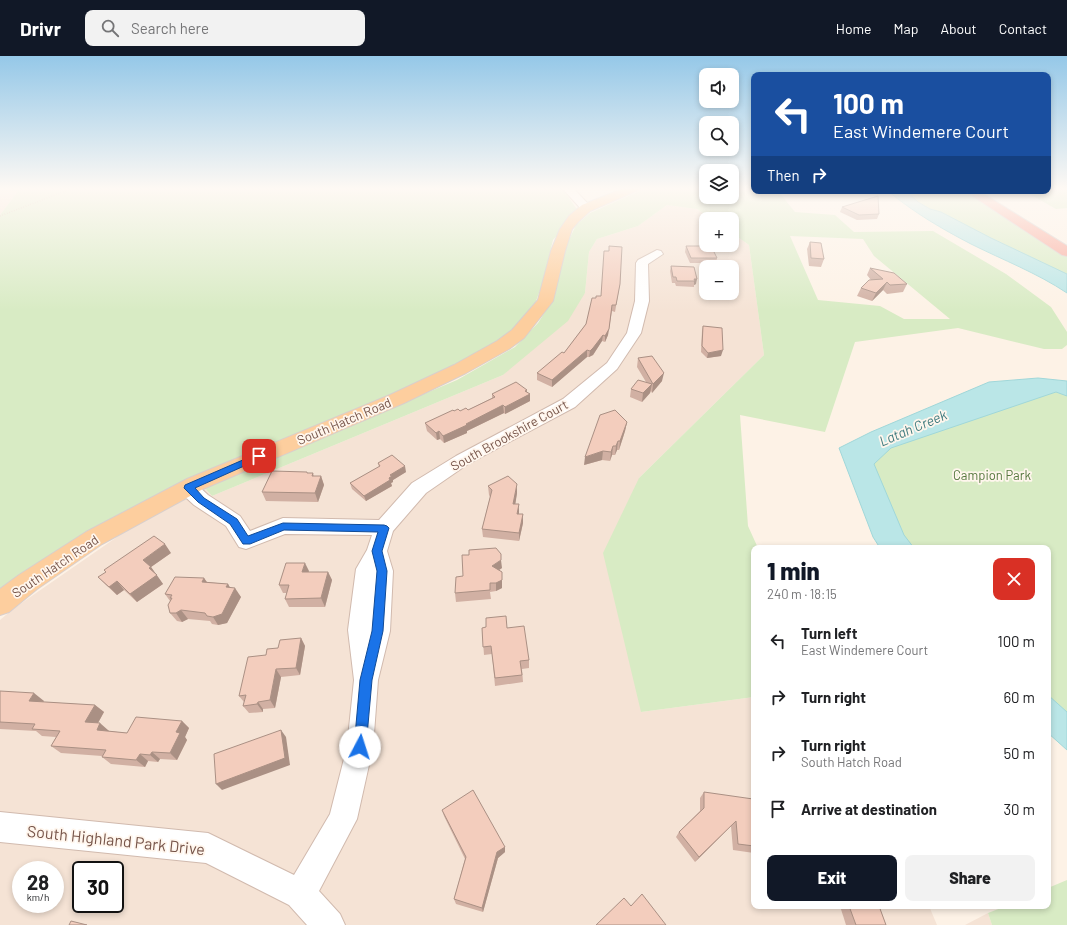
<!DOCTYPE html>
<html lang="en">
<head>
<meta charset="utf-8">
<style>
  :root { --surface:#fff; --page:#f2f2f2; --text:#202124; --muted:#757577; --accent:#111827 }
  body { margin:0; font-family:Barlow,sans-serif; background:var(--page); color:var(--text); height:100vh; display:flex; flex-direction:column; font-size:15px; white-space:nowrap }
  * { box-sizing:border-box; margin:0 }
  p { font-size:13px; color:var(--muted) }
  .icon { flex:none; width:22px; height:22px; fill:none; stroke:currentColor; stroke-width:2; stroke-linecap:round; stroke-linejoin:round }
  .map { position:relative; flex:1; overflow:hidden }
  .panel { position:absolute; left:751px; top:489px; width:300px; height:364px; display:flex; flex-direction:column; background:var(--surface); border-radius:8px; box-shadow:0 2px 6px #0003 }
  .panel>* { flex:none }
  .guide { position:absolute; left:751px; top:16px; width:300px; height:122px; border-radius:8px; box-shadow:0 2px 6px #0003; background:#1a4fa0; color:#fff; overflow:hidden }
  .tools { position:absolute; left:699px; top:12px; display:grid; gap:8px }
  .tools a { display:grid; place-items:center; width:40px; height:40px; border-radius:8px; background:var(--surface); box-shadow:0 2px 6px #0003; font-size:20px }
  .speed { position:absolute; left:12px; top:805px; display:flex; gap:8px; font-size:20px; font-weight:700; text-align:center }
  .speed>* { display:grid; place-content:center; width:52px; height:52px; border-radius:50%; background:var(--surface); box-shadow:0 2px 6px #0003; line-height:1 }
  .speed small { font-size:10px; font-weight:400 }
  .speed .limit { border:2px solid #111; border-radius:6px; background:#fff; color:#111 }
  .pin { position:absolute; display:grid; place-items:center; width:34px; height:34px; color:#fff; margin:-17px; border-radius:8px; box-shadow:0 2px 6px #0006 }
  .me { position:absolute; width:44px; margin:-22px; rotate:5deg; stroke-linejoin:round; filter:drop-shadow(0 0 3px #0008) }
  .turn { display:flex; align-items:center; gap:14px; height:84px; padding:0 16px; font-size:18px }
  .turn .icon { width:52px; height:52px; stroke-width:2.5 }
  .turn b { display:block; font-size:28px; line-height:34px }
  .then { display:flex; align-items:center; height:38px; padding:0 16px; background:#0003; gap:8px; font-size:15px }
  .round { display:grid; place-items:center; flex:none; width:42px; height:42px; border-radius:8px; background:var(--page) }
  .head { display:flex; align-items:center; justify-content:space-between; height:68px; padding:0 16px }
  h1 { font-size:24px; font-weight:800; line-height:30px; color:var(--accent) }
  .button { display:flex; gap:8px; margin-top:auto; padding:8px 16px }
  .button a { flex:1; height:46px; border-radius:8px; background:var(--accent); color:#fff; font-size:16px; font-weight:800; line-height:46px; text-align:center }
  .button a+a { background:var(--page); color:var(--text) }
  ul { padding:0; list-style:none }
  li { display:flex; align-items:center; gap:12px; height:56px; padding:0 16px }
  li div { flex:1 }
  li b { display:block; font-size:15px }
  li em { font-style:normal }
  header { display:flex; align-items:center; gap:24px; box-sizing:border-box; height:56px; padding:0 20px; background:var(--accent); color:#fff }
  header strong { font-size:19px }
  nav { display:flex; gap:22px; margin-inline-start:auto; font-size:14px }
  .search { width:280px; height:36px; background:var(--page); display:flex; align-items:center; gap:10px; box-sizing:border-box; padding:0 14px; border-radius:8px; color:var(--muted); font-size:15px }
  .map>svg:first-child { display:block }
  .residential { fill:#f5e3d5; fill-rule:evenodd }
  .green { fill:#d8ebc4; fill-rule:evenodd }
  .water { fill:#bae6e7; stroke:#a0d7d9 }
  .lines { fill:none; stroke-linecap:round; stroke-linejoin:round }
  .minor-casing { stroke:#d1baae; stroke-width:2 }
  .major-casing { stroke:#d9cfcc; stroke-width:2 }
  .highway-casing { stroke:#d9cfcc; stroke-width:2 }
  .path { stroke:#d8afa0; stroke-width:1.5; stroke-dasharray:0.5 2; stroke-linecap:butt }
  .minor { fill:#fff; fill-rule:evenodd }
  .major { fill:#fdce9e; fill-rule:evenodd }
  .highway { fill:#f8aa9c; fill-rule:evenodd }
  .wall { fill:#d1b0a3 }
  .shaded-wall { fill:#aa9084 }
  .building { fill:#f3cdbd; stroke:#aa9084 }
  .route { fill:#1a73e8; stroke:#114b97 }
  .labels { text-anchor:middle; stroke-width:3.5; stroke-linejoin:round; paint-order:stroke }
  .street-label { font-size:13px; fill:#77554a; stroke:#fff6ed }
  .park-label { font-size:13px; fill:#56783f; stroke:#fff6ed }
  .water-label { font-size:14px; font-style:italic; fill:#3d797d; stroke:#fff6ed }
  .near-street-label { font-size:16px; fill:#77554a; stroke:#fff6ed }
</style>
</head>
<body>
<header>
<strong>Drivr</strong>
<div class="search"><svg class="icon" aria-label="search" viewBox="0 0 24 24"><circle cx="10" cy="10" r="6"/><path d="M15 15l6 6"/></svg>Search here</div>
<nav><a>Home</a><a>Map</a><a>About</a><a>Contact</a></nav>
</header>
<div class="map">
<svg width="1067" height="869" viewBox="0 0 1067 869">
  <rect width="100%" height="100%" fill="#fdf2e6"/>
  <!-- residential -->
  <g class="residential">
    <path d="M0,133l18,2 -18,24z"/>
    <path d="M667,149l30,4 15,10h-6v26h26v-12l17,12 15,110 -125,123 2,234 113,-15v209h175l8,19h-937v-305l13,-11 117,-81 74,-41 8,9 291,-121 82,-82 4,-41 8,-13 41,-13zM706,211h26v26h-26zM21,814h34v34h-34zM81,814h34v34h-34z"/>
    <path d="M988,857l4,12h-27z"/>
  </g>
  <!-- green -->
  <g class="green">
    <path d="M0,133h563l15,22 -25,29 -11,45 -9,24 -19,21 -28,21 -54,28 -106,44 -326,172v-380l18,-24z"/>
    <path d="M644,133h62v8h26v-8l46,2 17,21 40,3 19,17 79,-1 73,43 45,33 16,25v13l-5,4h-18l-86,-21 -103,14 -30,90 -85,-17 8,111 10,22h-4v149l-113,15 -38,-159 36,-75 125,-123 -15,-110 -17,-12v-14h-20l-15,-10 -30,-4 -29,21 -41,13 -8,13 -4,41 -17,28 -65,54 -291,121 -8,-9 253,-107 58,-33 23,-24 14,-22 15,-57 9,-19 14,-12zM790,180l73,3 11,17 76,63h-46l-24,-13 -62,-6z"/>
    <path d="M1048,133h19v19l-11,1 -32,-18h24z"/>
    <path d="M893,135h71l103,66v28z"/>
    <path d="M1067,333v343l-19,-17v-167h-151l-39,-89 22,-20z"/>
    <path d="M1067,824v45h-75l-4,-12 18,-7h42v-18z"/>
  </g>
  <!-- water -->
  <g class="water">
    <path d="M888,135h18l12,11 12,7 11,3 50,26 76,36v19c-30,-20 -64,-33 -96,-49 -29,-15 -58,-32 -83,-53z"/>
    <path d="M1038,322l29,3v15l-11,-4 -165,56 -17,16 30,71 10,13h-34l-7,-11 -34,-89 32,-16 118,-50z"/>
    <path d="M1048,639l19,17v38l-19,-17z"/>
  </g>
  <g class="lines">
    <defs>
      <g id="minor">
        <path d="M563,133h11l16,17 1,2 -1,2h-8z"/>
        <path d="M657,194l4,1 2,3 -15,10 1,37 -8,32 -24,36 -42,38 -107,57 -42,29 -33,38 -6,20 6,20 -3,60 -12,49 -5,67 -16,72 -38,72 21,23 5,11h-38l-18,-20 -83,-42 -206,-21v-30l208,21 86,42 36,-61 17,-67 7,-67 -6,-50 8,-61 11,-19 5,-15 -87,-1 -39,15 -7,-2 -13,-21 -32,-21 -13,-12 -2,-5 2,-5 7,-2 7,2 13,12 32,21 10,15 33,-13 96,2 33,-37 44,-27 107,-57 44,-36 20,-30 8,-32 1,-38 2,-3z"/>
      </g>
      <path id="major" d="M622,133h16l-2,2 -46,20 -12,11 -6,7 -7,22 -12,50 -29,37 -15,11 -43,24 -62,30 -201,86 -101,55 -65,45 -28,23 -9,3v-26l19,-14 67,-43 101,-53 203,-84 64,-30 43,-24 15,-11 26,-30 13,-49 9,-22 9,-13 13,-11z"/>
      <path id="highway" d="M965,135h14l88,55v10l-5,-1z"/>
    </defs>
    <!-- minor casing -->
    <use href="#minor" class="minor-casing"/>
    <!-- major casing -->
    <use href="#major" class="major-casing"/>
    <!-- highway casing -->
    <use href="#highway" class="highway-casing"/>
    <!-- path -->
    <path class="path" d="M0,160l71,-27"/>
    <!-- minor -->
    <use href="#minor" class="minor"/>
    <!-- major -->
    <use href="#major" class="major"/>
    <!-- highway -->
    <use href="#highway" class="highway"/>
  </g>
  <!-- wall -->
  <g class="wall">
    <path d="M842,151l37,7 -2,5 -20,1 -17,-8z"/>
    <path d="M810,186l14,17 -3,8 -12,-1 -2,-17z"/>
    <path d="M686,190l31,12 -1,5h-26l-5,-11z"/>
    <path d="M671,210l23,1 2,17 -2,1v2l-18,-1 -1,-3h-3l-2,-12z"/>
    <path d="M870,212l37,16 -4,8 -16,2 -4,-4 -11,11 -15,-5 4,-8 10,-8 -4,-5z"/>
    <path d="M620,228l-5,28 -3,-1 -4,24 -3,7 -3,-1 -9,14 -4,2h-2l-35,30 -15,-7v-7l27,-20 22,-29 10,-26 5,-2z"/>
    <path d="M703,270l18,30 -14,2 -6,-6 1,-21z"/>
    <path d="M638,302l24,23 -10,12 -1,-2 -1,2 -8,9 -12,-5 1,-8 15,-7 -9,-15z"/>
    <path d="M527,336l3,2v7l-25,13 -1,-1 -37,18v2l-23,10 -4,-4 -3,1 -10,-9 -2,-8 29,-12h6l8,-1 24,-12v-4z"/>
    <path d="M627,366l-2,9 -6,19h-2l-2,5h-3l-2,6 -8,-1 -18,5z"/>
    <path d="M378,407l28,9 -13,8v2l-2,1 1,3 -26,15 -14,-12 -2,-6 29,-16z"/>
    <path d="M308,417h5l1,3h7l3,9 -6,17 -52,-1 -4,-9z"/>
    <path d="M488,430l29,7 -2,11 4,10h4v9l-4,18 -36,-4 -1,-8 8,-32 -1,-2z"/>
    <path d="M171,497l-20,14 12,17 -26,18 -13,-12 -7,5 -11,-10 -8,-8z"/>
    <path d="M502,512l-3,2 3,2v16l-6,3 -6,1 1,7 -35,3 -1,-9 8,-17z"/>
    <path d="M309,515l-1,1h20l4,8 -7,27h-36l-4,-8 2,-6h-4l-4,-8z"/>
    <path d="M204,522l3,4 21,2 2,4 11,9 -14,26 -9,2 -6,-1 -2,-3 -22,-2 -6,3 -5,-1 -7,-8v-12l-5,-7z"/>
    <path d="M482,572h25l22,32v8l-7,1 1,13 -28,4 -3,-32 -8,1z"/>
    <path d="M301,582l4,8 -5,29 -19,2 -6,31 -12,1v3l-14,1 -6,-7 1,-4 -5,-6 27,-41 12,-7z"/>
    <path d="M0,635l44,10 -1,1 52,3 9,7 -6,11 11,8 18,2 55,-12 7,7 -4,9 2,3 -10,20 -17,-1 -2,3 -10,-1 -3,6 -34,-3 -9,-7v-1l-41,-3 -10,-7 5,-9 -14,-1 -6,-5 -36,-2z"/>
    <path d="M704,736l50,14v47l-21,-3 -2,-24 -36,36 -19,-25 3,-5 21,-21v-13z"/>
    <path d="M442,754l63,37v5l-7,6 -15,54 -27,-8 -2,-5 11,-40 -21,-43z"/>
    <path d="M840,850h39l7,19h-40z"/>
  </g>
  <!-- shaded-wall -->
  <g class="shaded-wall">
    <path d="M694,223h3l-1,5 -2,1z"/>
    <path d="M887,226l-4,8 -11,11 4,-8z"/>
    <path d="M612,249l-4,30 -3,7v-6z"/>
    <path d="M603,279l-1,6 -9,14 -4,2 1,-6z"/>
    <path d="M587,294v7l-35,30v-7z"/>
    <path d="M723,294l-2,6 -14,2 1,-5z"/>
    <path d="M664,317l-2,8 -10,12 1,-9z"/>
    <path d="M652,328l-2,9 -8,9 1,-9z"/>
    <path d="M527,334v5l3,-1v7l-25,13v-7z"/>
    <path d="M503,349l1,8 -37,18v2l-23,10 -1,-7 23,-12z"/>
    <path d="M627,366l-2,9 -6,19 1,-9z"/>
    <path d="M439,375l1,8 -3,1 -1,-7z"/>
    <path d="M618,385l-1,9 -2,5 1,-9z"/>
    <path d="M613,390l-1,9 -2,6 1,-9z"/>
    <path d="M603,395l-1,9 -18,5 1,-8z"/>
    <path d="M405,410l1,6 -13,8v2l-2,1 1,3 -26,15 -2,-5 25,-18 1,-3z"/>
    <path d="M321,420l3,9 -6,17 -3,-9z"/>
    <path d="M517,428v9l-3,20 -1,-9z"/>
    <path d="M519,448v9l-2,10v-9z"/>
    <path d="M523,458v9l-4,18v-8z"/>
    <path d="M165,488l6,9 -20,14 12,17 -26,18 -7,-8 13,-34z"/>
    <path d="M501,504l1,8 -9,6 -1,-8z"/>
    <path d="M305,507l4,8 -3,10 -4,-9z"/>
    <path d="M328,516l4,8 -7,27 -4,-9z"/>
    <path d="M502,516v16l-6,3v-8z"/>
    <path d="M204,522l6,9 -8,-5z"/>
    <path d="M117,525l7,9 -7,5 -8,-8z"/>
    <path d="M228,528l5,9 -7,-6z"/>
    <path d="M235,532l6,9 -14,26 -9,2 -5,-8z"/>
    <path d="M181,554l7,9 -6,3 -6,-9z"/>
    <path d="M301,582l4,8 -5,29 -4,-7z"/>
    <path d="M276,613l5,8 -6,31 -5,-8z"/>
    <path d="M34,637l10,8 -5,7 -10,-7z"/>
    <path d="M258,646l5,7v3l-6,-8z"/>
    <path d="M95,649l9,7 -10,18 -9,-8z"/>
    <path d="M182,665l7,7 -4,9 2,3 -10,20 -7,-7 6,-21z"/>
    <path d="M100,667l9,8 -3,6 -9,-7z"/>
    <path d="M281,674l5,7 4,28 -68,25 -6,-6z"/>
    <path d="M152,696l8,7 -2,3 -8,-7z"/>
    <path d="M140,698l8,7 -3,6 -9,-7z"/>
    <path d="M736,765l-41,41 4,-5z"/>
    <path d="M505,791v5l-7,6 -15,54 -1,-4 15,-56z"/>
  </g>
  <!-- building -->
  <g class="building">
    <path d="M878,140l1,18 -20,1 -17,-8z"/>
    <path d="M810,186l11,1 3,16 -13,-1z"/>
    <path d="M609,190l13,1 -2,37 -4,21h-4l-3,24 -4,7 -2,-1 -10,13 -3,3 -3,-1 -35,30 -15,-7 25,-21 2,1 22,-29 6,-26h4v-2h5l3,-45h5z"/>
    <path d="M686,190h25l6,12h-26z"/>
    <path d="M671,210l23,1 3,12h-3l1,2h-18l-1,-4h-3z"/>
    <path d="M870,212l24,5 13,11 -17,1 -3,-3 -11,11 -15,-5 8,-8 14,-1z"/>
    <path d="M703,270l19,2 1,22 -15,3 -6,-7z"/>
    <path d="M652,300l12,17 -11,11 -15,-26z"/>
    <path d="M638,324l14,4 -9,9 -12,-4z"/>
    <path d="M516,326l11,8 -2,1 5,3 -25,13 -2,-2 -37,19 1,1 -24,11 -4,-5 -3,2 -11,-10 28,-13 1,1 4,-2 2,2 6,-3 2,2 27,-13 -3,-3z"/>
    <path d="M615,354l12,12 -7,19h-2l-2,5h-3l-2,6 -8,-1 -18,6 15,-42z"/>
    <path d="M392,399l13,11 -15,9 2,1 -3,2 1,2 -26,16 -14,-13 30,-17 -2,-3z"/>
    <path d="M272,415l35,1v1h6l-1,3h9l-6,17 -53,-1z"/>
    <path d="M508,420l9,8 -4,20h6l-2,10h6l-4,19 -37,-4 10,-39 -4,-4z"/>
    <path d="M154,480l11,8 -22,16 8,7 -2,1 8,7 -27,19 -13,-13 -8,6 -11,-10 8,-5 -2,-2z"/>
    <path d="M496,492l5,6v6l-9,6 10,6v8l-6,3h-6v7l-35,3 1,-16 7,-1 -1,-21h7v-5z"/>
    <path d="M286,507h19l-3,9h26l-7,26 -36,1 4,-14h-10z"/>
    <path d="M175,521l29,1 -2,4 26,2 -2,3 9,1 -13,26 -9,3 -6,-1 -2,-3 -24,-3 -5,3h-6l-2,-8 4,-7h-2l2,-3 -7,-1z"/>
    <path d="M506,560l1,12 17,-2 5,34 -9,1 2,14 -27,3 -4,-32 -8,1 -1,-19 4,-1v-9z"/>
    <path d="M301,582l-5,30 -20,1 -6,31 -12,2 -1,2 -14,2 3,-11 -7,1 9,-39 18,-2 1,-6 11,-1 2,-8z"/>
    <path d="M0,635l34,2 -5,8 66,4 -10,17 15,1 -3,7 30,3 9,-16 46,4 -6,11 4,1 -10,20 -18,-1 -2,3 -10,-1 -4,6 -34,-3 4,-7 -55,-4 9,-15 -28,-2 3,-5 -35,-2z"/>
    <path d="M281,674l4,28 -69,26 -2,-30z"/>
    <path d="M473,734l32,57 -8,5 -15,56 -28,-9 12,-42 -24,-47z"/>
    <path d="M704,736l49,7 1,7v40l-16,-2 -2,-23 -37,36 -20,-25 25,-24z"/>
    <path d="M642,838l24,31h-70l28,-27 7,8z"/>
    <path d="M849,850h30l7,19h-30z"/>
    <path d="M71,865l16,4h-18z"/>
  </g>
  <!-- sky -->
  <linearGradient id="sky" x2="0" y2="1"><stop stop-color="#95c8e8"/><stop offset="0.52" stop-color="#fef9f4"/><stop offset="1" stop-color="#fef9f4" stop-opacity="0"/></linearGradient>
  <rect width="1067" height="255" fill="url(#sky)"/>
  <!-- route -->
  <path class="route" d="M259,397l3,1 1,2 -1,2 -67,30 9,10 33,21 11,17 35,-13 101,2 3,1 2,2 -7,23 5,20 -4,60 -11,49 -6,67 -1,5 -5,2 -5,-2 -1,-5 6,-67 12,-49 5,-60 -5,-20 6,-19 -94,-2 -34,14h-7l-13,-20 -32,-22 -14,-14 1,-3z"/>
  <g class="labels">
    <!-- street labels -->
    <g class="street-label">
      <text transform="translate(344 365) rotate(-23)" y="5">South Hatch Road</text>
      <text transform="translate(509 379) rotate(-29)" y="5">South Brookshire Court</text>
      <text transform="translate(55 510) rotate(-34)" y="5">South Hatch Road</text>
    </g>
    <!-- park labels -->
    <g class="park-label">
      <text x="992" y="424">Campion Park</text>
    </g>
    <!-- water labels -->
    <g class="water-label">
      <text transform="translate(913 372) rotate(-23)" y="5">Latah Creek</text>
    </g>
    <!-- near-street labels -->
    <g class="near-street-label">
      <text transform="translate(116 784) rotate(6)" y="6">South Highland Park Drive</text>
    </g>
  </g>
</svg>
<div class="tools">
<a><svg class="icon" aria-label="sound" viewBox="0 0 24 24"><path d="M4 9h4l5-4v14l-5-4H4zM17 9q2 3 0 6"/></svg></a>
<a><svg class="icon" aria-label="search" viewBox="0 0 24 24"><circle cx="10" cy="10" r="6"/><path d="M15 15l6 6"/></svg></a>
<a><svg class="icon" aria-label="layers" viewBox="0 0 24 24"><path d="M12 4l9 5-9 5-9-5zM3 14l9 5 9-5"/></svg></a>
<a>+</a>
<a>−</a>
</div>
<div class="speed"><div>28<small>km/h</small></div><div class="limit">30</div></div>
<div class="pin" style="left:259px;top:400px;background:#d93025"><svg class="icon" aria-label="arrive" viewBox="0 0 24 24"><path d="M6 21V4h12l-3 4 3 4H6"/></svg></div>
<svg class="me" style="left:360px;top:691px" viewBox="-20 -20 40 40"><circle r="19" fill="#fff"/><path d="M0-13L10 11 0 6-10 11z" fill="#1a73e8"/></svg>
<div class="guide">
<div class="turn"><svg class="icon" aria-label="left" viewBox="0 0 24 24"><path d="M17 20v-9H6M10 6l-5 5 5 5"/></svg><div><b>100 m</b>East Windemere Court</div></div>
<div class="then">Then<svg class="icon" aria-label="right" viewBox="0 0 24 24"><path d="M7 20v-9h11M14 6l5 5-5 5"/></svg></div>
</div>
<section class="panel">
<div class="head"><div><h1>1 min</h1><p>240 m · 18:15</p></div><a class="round" style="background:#d93025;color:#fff"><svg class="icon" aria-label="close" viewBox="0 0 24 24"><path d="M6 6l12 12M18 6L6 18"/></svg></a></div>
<ul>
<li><svg class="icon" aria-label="left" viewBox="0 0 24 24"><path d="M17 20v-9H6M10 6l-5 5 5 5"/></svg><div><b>Turn left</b><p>East Windemere Court</p></div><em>100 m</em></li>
<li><svg class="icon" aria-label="right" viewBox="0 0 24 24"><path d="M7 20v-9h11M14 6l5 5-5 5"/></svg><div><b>Turn right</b></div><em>60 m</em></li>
<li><svg class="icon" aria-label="right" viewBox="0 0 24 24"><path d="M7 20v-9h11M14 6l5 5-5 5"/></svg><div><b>Turn right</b><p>South Hatch Road</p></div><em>50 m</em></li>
<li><svg class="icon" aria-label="arrive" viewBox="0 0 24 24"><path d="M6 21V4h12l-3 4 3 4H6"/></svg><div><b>Arrive at destination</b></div><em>30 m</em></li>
</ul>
<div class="button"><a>Exit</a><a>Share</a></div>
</section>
</div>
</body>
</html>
